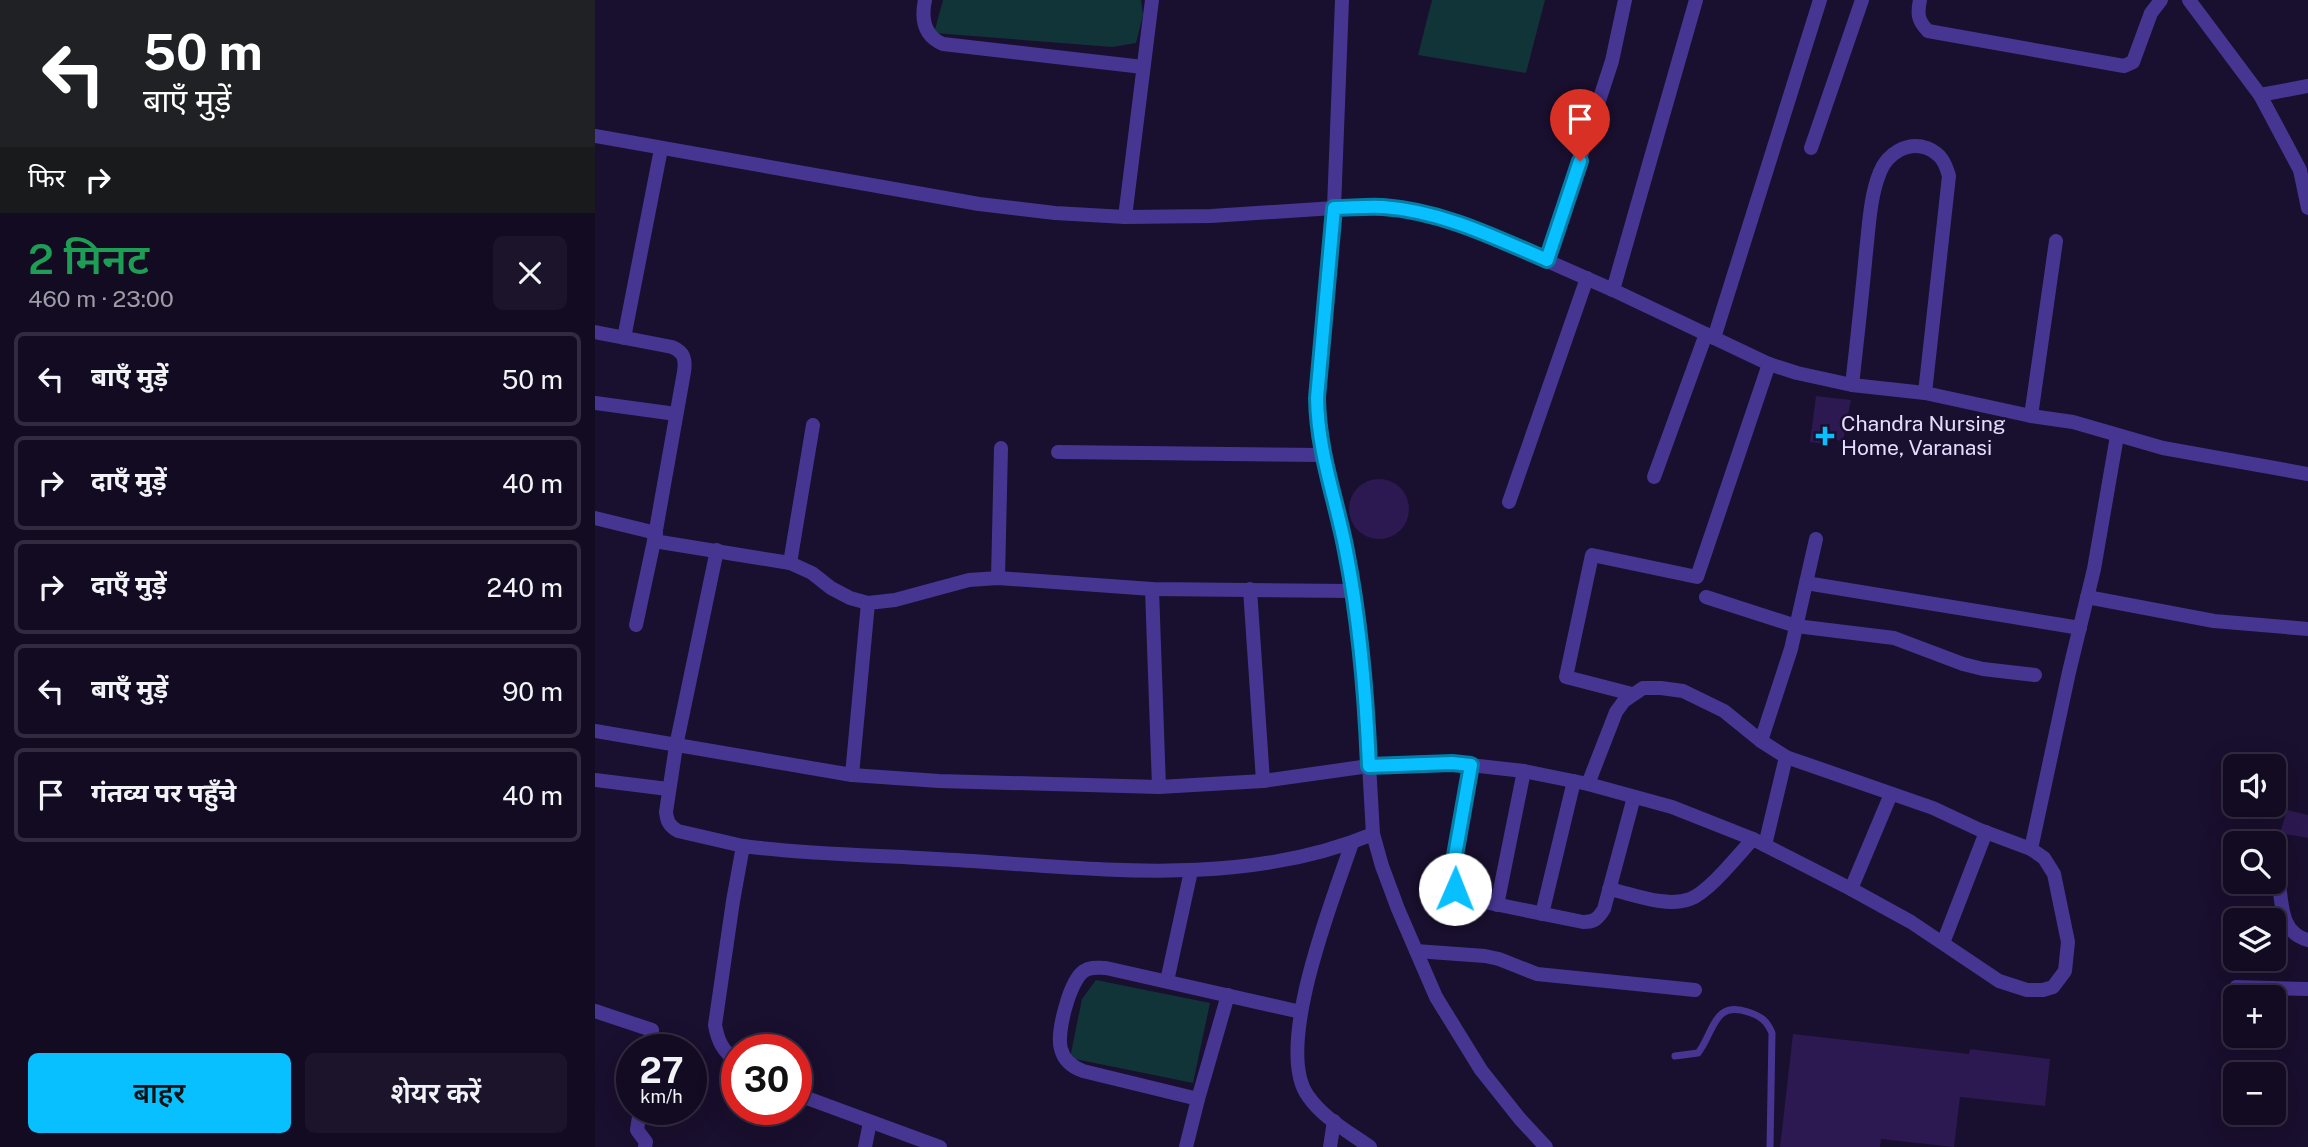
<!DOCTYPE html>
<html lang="hi">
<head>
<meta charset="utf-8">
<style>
  :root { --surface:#130b22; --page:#1c142a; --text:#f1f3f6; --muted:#9d9ba5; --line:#322b40; --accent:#08c0ff }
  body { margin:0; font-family:"Public Sans","Noto Sans Devanagari",sans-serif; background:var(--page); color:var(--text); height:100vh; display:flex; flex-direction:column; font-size:26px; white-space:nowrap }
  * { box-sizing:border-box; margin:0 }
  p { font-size:23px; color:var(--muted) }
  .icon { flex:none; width:38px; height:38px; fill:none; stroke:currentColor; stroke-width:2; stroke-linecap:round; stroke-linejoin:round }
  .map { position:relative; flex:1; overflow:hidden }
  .side { display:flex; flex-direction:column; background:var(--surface); width:595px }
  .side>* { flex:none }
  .top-card { background:#202124; color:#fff; overflow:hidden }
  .buttons { position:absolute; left:1628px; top:754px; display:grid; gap:14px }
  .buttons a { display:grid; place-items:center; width:63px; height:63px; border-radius:10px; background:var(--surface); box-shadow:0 7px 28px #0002,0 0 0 2px var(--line); font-size:35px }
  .speed { position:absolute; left:21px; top:1034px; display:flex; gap:14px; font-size:35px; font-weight:700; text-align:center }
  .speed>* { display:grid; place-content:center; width:91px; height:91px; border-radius:50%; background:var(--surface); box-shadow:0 7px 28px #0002,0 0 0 2px var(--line); line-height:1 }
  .speed small { font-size:18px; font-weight:400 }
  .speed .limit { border:10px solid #d22; background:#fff; color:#111 }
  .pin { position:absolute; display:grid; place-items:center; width:60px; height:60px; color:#fff; margin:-72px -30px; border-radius:50% 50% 50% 0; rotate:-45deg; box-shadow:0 0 7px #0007 }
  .pin .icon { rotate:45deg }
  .me { position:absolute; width:77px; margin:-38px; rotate:1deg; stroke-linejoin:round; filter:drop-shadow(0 0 5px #0008) }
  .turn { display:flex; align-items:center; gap:24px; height:147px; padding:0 28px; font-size:32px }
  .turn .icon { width:91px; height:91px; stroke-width:2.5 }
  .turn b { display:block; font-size:49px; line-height:60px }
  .then { display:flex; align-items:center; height:66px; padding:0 28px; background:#0003; gap:14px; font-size:26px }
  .round { display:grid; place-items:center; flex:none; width:74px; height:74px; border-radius:10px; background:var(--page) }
  .head { display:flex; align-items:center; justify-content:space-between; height:119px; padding:0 28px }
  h1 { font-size:42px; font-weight:600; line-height:52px; color:#1e9e55 }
  .cta { display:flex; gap:14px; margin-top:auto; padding:14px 28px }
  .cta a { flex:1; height:80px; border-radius:10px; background:var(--accent); color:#111; font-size:28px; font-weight:600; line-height:80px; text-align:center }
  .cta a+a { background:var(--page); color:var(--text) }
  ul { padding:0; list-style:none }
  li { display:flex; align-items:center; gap:21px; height:94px; margin:0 14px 10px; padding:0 14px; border:4px solid var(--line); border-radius:10px }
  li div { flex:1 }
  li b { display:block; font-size:26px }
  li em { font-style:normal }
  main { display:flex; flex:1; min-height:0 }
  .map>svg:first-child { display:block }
  .green { fill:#113439 }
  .building { fill:#2d1951 }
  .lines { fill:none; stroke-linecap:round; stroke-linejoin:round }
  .lane { stroke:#473592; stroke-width:7 }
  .street { stroke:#473592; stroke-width:14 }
  .route-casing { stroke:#057da6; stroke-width:18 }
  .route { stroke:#08c0ff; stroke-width:12 }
  .poi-dot { fill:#08c0ff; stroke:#190f2e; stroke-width:2.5 }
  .labels { text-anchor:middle; stroke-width:5; stroke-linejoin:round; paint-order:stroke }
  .poi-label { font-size:21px; fill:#e5dcff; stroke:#190f2e; text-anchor:start }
</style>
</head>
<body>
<main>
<section class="side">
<div class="top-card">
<div class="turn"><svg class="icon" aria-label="left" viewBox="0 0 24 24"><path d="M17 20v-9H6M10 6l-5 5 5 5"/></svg><div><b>50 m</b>बाएँ मुड़ें</div></div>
<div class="then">फिर<svg class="icon" aria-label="right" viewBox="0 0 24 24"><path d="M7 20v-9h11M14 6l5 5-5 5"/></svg></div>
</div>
<div class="head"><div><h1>2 मिनट</h1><p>460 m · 23:00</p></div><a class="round"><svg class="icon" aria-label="close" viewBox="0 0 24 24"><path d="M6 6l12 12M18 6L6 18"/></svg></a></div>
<ul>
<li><svg class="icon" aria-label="left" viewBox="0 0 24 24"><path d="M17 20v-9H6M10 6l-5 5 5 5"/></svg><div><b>बाएँ मुड़ें</b></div><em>50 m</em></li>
<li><svg class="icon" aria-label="right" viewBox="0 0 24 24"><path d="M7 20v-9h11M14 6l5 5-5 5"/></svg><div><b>दाएँ मुड़ें</b></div><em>40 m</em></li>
<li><svg class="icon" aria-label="right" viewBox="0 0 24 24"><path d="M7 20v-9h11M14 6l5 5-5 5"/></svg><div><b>दाएँ मुड़ें</b></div><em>240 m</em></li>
<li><svg class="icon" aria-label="left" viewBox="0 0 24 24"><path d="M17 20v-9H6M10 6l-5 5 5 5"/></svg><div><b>बाएँ मुड़ें</b></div><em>90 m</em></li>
<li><svg class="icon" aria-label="arrive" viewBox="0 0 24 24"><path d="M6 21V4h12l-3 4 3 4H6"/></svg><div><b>गंतव्य पर पहुँचे</b></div><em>40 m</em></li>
</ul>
<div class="cta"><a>बाहर</a><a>शेयर करें</a></div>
</section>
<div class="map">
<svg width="1713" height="1147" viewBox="0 0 1713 1147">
  <rect width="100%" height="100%" fill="#190f2e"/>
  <!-- green -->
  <g class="green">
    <path d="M348,0h198l2,15 -7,28 -24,4 -178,-14z"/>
    <path d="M837,0h113l-19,73 -108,-18z"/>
    <path d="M501,980l114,23 -17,80 -123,-25 12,-59z"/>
  </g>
  <!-- building -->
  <g class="building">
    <path d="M1221,396l35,4 -8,41 -14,-2v6l-19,-3z"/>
    <circle cx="784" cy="509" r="30"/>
    <path d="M1692,810l21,5v23l-28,-5z"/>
    <path d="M1198,1034l176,20 1,-5 80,10 -5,47 -85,-9 -6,50 -73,-8 -1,8h-100z"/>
  </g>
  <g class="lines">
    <!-- lane -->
    <path class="lane" d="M1080,1056l23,-3c16,-20 15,-53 50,-41 13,4 19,9 24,21l-2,114"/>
    <!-- street -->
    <g class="street">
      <path d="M330,0c-4,19 -1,36 18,44l200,23"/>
      <path d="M747,0l-8,208 -17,190 1,26 4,31 24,96 13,84 5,42 9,157 9,32 16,43 38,88 45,73 39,49 26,28"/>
      <path d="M1325,0c-3,14 -2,21 8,31l196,35 9,-4 18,-49 10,-13"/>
      <path d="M1594,0l71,95 40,75 8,38"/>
      <path d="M1665,95l48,-9"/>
      <path d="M0,136l384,68 76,9 70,4 86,-1 123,-8 50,-1 51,9 40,13 138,61 156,74 28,9 55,12 73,8 106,23 42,6 90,26 145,26"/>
      <path d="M1216,148l51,-148"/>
      <path d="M530,217l27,-217"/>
      <path d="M952,260l65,-199 13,-61"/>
      <path d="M1018,290l83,-290"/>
      <path d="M0,332l77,15c12,5 14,12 12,25l-30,169 136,22 22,10 19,15 19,10 18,5"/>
      <path d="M29,338l37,-189"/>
      <path d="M1119,338l106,-338"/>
      <path d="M1257,385c5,-44 10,-89 14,-133 3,-26 4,-56 14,-80 7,-18 27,-31 47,-24 14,6 18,14 22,28l-24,217"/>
      <path d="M0,403l81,11"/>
      <path d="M1436,416l25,-175"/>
      <path d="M463,452l264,3"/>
      <path d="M1059,477l52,-143"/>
      <path d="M914,502l78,-224"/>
      <path d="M0,518l61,15"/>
      <path d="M122,550l-41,196 -10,66c1,9 3,14 12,19l65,15"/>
      <path d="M195,563l23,-138"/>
      <path d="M403,578l3,-130"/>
      <path d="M1211,583l274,45"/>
      <path d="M557,589l7,198"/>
      <path d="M655,589l13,192"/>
      <path d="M1111,597l90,29 98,12 69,26 20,5 52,6"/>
      <path d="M1492,597l127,24 94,8"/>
      <path d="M41,625l18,-84"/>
      <path d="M1037,694l-66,-17 26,-122 105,22 72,-213"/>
      <path d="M0,731l257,44 87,6 220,6 104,-6 106,-15 83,-3 72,8 64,13 84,23 81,32 98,50 60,33 88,59 28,9h16l10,-3 12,-16 3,-29 -14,-68 -10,-16 -13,-9 38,-177 25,-103 23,-133"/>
      <path d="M1166,741l30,-92 25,-110"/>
      <path d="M876,765l-20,113c5,17 8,17 24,22l108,22c11,0 15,-3 21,-13l30,-112"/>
      <path d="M257,775l16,-172 27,-3 74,-20 29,-2 154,11 200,2"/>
      <path d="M0,780l73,9"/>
      <path d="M993,784l28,-72 8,-11 19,-13h18l22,3 41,20 37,30 25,16 147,51 47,22 51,19"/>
      <path d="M757,843c-18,53 -79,205 -44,253 15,22 41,36 62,51"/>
      <path d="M1170,845l21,-88"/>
      <path d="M1684,883c3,23 2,50 29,57"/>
      <path d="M1014,889c24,5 57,19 81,10 19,-7 48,-44 63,-60"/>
      <path d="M1256,889l40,-95"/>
      <path d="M902,905l27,-134"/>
      <path d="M947,914l32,-133"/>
      <path d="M1348,943l43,-111"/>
      <path d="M821,951l69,5 14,3 38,15 158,16"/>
      <path d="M572,981l24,-110"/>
      <path d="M1641,987l72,2"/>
      <path d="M0,1011l57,19 -3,20"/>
      <path d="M142,1062c-14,-11 -19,-20 -22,-37l18,-124 10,-55c70,9 141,9 212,14 139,8 286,29 418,-26"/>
      <path d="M201,1094l144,53"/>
      <path d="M603,1099l30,-104"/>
      <path d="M45,1110l-3,20 9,12 -1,5"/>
      <path d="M270,1147l5,-25"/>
      <path d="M591,1147l12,-48 -115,-28c-11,-4 -19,-10 -22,-22 -5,-16 9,-69 23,-78 7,-5 14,-3 22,-3l195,44"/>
      <path d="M735,1147l4,-26"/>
    </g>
  </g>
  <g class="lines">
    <defs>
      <path id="route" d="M860,889l-4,-11 20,-113 -19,-2 -83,3c-3,-72 -9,-144 -23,-215 -10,-53 -28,-97 -29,-153l17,-190c16,0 33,-2 49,-1 58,4 111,30 164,53l33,-99"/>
    </defs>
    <!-- route casing -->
    <use href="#route" class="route-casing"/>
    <!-- route -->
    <use href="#route" class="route"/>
  </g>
  <!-- markers -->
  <path class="poi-dot" d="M1226.5 425.5h7v7h7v7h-7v7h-7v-7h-7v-7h7z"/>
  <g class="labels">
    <!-- poi labels -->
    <g class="poi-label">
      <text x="1246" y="431">Chandra Nursing<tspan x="1246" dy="24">Home, Varanasi</tspan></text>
    </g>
  </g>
</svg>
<div class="buttons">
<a><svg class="icon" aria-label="sound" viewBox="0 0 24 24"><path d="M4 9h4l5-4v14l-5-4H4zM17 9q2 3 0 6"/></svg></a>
<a><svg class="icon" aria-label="search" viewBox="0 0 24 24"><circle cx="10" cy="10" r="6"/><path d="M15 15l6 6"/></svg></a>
<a><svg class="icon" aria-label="layers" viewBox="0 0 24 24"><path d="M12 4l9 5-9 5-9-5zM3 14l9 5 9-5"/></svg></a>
<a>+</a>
<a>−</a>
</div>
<div class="speed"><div>27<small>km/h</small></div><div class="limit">30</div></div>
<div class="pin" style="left:985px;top:161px;background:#d93025"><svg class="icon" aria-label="arrive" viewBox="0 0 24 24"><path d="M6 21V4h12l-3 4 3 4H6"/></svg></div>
<svg class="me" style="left:860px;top:889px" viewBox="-20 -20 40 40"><circle r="19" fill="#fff"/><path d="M0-13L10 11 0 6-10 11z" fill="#08c0ff"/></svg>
</div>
</main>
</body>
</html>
